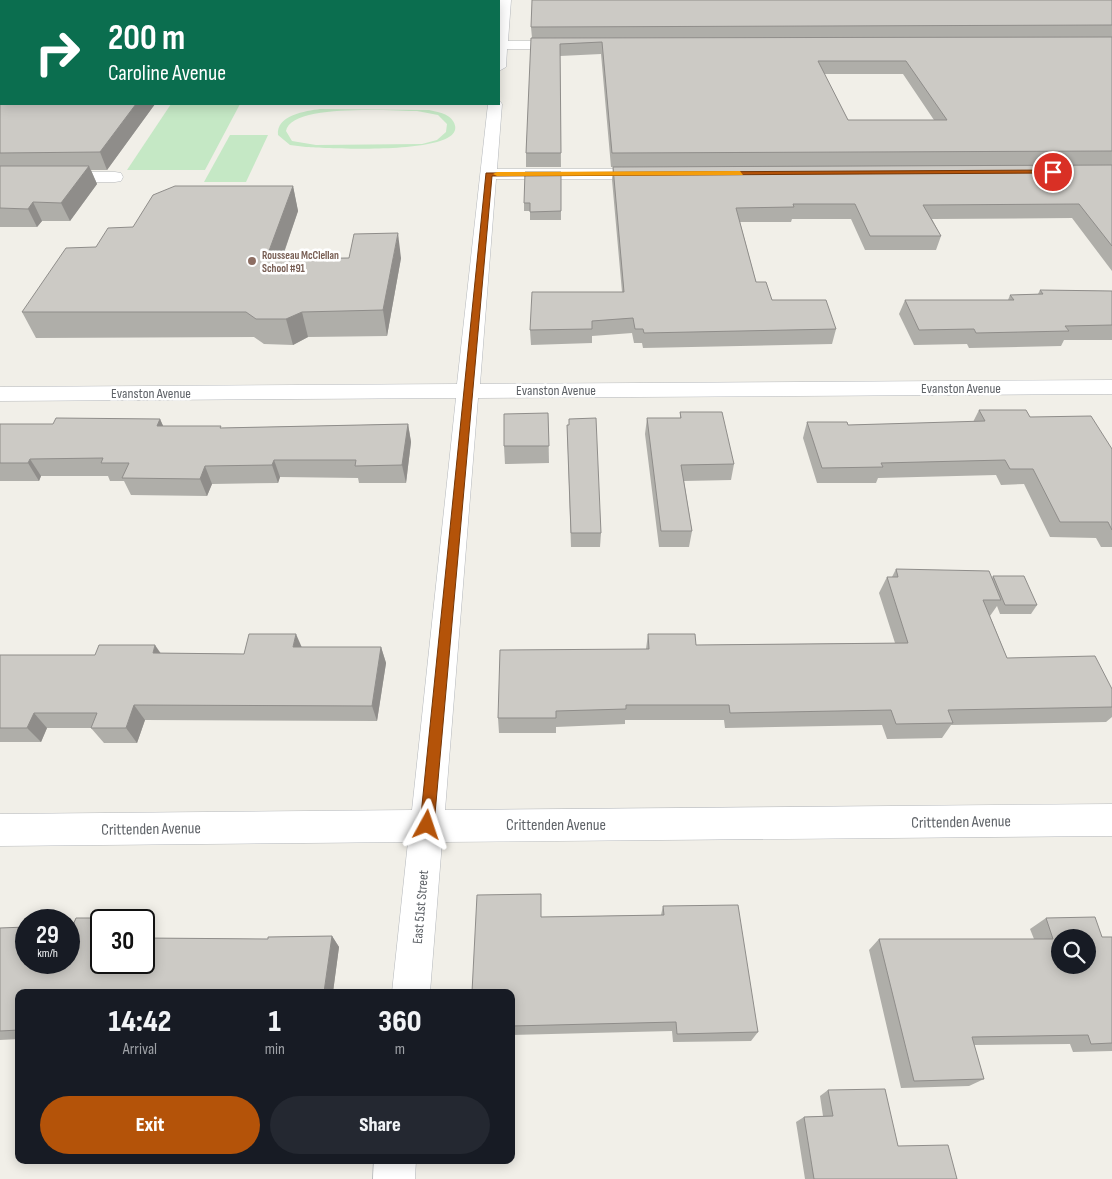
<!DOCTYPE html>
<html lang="en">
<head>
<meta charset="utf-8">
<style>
  :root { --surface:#171b24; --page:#242831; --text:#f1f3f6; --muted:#9ea1a6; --accent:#b45309 }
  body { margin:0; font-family:"Sofia Sans Condensed",sans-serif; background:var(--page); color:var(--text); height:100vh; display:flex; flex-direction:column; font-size:19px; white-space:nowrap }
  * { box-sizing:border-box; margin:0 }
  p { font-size:16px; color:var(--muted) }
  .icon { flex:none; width:28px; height:28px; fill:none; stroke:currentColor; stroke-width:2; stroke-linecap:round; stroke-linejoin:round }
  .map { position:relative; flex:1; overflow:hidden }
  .sheet { position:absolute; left:15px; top:989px; width:500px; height:175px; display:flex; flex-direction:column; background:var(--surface); border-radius:10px; box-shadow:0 2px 12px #0003 }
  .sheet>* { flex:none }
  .top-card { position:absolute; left:0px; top:0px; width:500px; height:105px; box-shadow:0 2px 12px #0003; background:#0b6e4f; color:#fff; overflow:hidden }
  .buttons { position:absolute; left:1051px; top:929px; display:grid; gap:10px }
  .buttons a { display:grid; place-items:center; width:45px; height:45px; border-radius:50%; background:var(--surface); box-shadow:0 2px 12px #0003; font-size:25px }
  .speed { position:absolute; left:15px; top:909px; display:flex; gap:10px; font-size:25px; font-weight:700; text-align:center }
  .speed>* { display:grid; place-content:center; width:65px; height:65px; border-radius:50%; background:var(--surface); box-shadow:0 2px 12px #0003; line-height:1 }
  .speed small { font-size:12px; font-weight:400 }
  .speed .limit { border:2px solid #111; border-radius:8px; background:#fff; color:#111 }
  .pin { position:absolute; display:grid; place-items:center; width:42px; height:42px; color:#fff; margin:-21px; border:2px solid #fff; border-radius:50%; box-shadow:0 1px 5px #0007 }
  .me { position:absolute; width:55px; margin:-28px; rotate:5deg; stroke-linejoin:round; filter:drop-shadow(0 0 4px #0008) }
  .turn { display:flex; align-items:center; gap:18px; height:105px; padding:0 25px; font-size:22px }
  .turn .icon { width:65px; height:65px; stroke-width:2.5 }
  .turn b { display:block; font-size:35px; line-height:42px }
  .eta { display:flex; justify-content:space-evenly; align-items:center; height:85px; text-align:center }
  .eta b { font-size:30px; font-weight:800; line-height:35px }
  .button { display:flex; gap:10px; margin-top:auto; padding:10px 25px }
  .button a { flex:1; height:58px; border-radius:30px; background:var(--accent); color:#fff; font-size:20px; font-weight:800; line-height:58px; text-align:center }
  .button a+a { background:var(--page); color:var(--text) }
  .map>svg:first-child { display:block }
  .green { fill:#c5e8c5; fill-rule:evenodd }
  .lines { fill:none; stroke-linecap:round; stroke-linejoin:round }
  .minor-casing { stroke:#b5b8bc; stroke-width:1 }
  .minor { fill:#fff; fill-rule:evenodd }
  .wall { fill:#afaea9; fill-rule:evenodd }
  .shaded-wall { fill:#8f8d8a }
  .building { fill:#cccac5; stroke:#8f8d8a; fill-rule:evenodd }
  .route { fill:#b45309; stroke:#753606 }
  .slow { fill:#f59e0b }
  .education-dot { fill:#8d6e63; stroke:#fff; stroke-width:2 }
  .labels { text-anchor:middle; stroke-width:5; stroke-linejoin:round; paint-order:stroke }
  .far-education-label { font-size:11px; font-weight:bold; fill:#785e54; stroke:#fff; text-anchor:start }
  .street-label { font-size:14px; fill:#5f6368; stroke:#fff }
  .near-street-label { font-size:16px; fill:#5f6368; stroke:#fff }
</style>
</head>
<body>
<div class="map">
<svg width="1112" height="1179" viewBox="0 0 1112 1179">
  <rect width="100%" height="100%" fill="#f1efe8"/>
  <!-- green -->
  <g class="green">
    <path d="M171,104h69l-35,66h-78z"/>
    <path d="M320,109l109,1c8,2 19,3 24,11 23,36 -132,27 -147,26l-16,-2 -12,-10c-2,-20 28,-24 42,-26zM417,111l21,4 9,9 -1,8 -9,8 -15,4 -106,1 -24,-4 -6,-10c5,-28 107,-20 131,-20z"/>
    <path d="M230,135h38l-22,47h-42z"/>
  </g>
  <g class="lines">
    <defs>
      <g id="minor">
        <path d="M499,0h12l-3,41h60l7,4 -7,4h-61l-1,18 -7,4z"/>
        <path d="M499,100l3,4 -5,65h154l6,1 2,4 -2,4 -6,1h-155l-16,205 632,-4v14l-634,4 -33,412 667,-6v32l-670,6 -12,150h-38l16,-150 -408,4v-32l412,-4 44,-412 -456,3v-14l457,-3 31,-280h11z"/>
        <path d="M0,172h115l6,1 2,4 -2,4 -6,1h-115z"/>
        <path d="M374,1160h42l-1,19h-42z"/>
      </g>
    </defs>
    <!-- minor casing -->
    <use href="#minor" class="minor-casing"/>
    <!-- minor -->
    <use href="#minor" class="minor"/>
  </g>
  <!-- wall -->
  <g class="wall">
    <path d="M0,0h477l1,1h-477v103h154l-48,66h-16l6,14 -27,37h-28l-5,6h-37z"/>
    <path d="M1112,0v271l-40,-53 -140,1 9,17 -5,14h-71l-14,-31h-59l-1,3h-51l16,60 16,18 64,29 -4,15 -189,4 -1,-5h-8l-2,-10 -40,3v7l-61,2 -1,-15 92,-38 -10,-112 1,-13h-2l-10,-113 -41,2 1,111h-35v-14l6,-115 -1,-11zM824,74h79l31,46h-86z"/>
    <path d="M561,172v48h-31v-9h-6v-8z"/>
    <path d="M293,186l5,25 -16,48 119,-1 -14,78 -79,1 -15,8 -29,-1 -10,-7 -218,1 -14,-26 74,-65 37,-20z"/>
    <path d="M1040,290l72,1v49h-48l-3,6 -92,2 -2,-4 -53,1 -15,-31 6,-14h103l2,-5 28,-1z"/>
    <path d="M979,410l51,7 82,32v98h-11l-5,-9 -46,-1 -26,-53 -23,1 -5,-10 -118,3 -2,5h-59l-14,-45 4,-16 41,3 125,-3z"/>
    <path d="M680,412l54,52 -3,16 -47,1 8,50 -3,16h-30l-14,-113 2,-16h33z"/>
    <path d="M548,413l1,50 -44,1 -1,-18z"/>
    <path d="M160,419l3,7 58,2 187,-4 3,18 -5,41h-47l-1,-5 -78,-1 -2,6 -66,1 -5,12 -76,-1 -7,-14h-14l-2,-5h-67l-2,5h-39v-57h53z"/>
    <path d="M567,425h2l32,108 -1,14h-29z"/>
    <path d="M896,569l96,9 1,-2 44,29 -6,9h-31l-3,-8 -7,10 17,42 105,31v28l-6,5 -155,3 -9,13 -55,1 -5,-14 -157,3 -1,-8h-99v4l-69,3v6h-57l-1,-15 148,-69 2,-15 48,11 199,-2 -16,-50 8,-16h5z"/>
    <path d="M301,647h80l5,16 -9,58 -232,-1 -8,23h-33l-13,-15h-44l-6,14h-41v-87h95l66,-2 83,1z"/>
    <path d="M663,906l95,126 -7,9 -78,1 -1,-11 -161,4v-43l30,-75 120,-2z"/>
    <path d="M76,918h54l2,2h-31v42h43v-24l124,1v-2l64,-1 7,11 -6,45h-314v47l-19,1v-112l26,-1v35h43v-36l4,-1z"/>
    <path d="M1046,918l56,19h10v114l-39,1 -3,-8 -96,1 10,34 -15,7 -68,2 -32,-138 10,-11h155l-4,-10z"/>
    <path d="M828,1090l70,56 59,33h-152l-9,-57 8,-5 19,-1 -3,-20z"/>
  </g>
  <!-- shaded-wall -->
  <g class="shaded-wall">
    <path d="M136,104h19l-48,66 -7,-18z"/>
    <path d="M89,166l8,18 -27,37 -9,-18z"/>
    <path d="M293,186l5,25 -25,73 -7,-25z"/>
    <path d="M33,202l9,19 -5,6 -9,-18z"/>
    <path d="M398,233l3,25 -14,78 -4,-26z"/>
    <path d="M302,312l6,25 -15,8 -7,-26z"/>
    <path d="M160,419l8,18 -11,-11z"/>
    <path d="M408,424l3,18 -5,41 -4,-18z"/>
    <path d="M30,459l11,17 -2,5 -11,-18z"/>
    <path d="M274,460l6,17 -2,6 -6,-18z"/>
    <path d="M205,466l7,18 -5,12 -7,-17z"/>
    <path d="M296,634l7,16 -10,-3z"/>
    <path d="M155,645l11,16 -13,-8z"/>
    <path d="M381,647l5,16 -9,58 -5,-15z"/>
    <path d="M134,705l11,15 -8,23 -11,-15z"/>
    <path d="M34,713l13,15 -6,14 -14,-14z"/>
    <path d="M332,936l7,11 -6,45h-9z"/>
  </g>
  <!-- building -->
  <g class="building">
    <path d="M0,0h477v1h-476v103h135l-36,48 -100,1z"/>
    <path d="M532,0h580v25l-581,2z"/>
    <path d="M1112,37v114l-500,2 -10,-111 -42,2 1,109h-35l5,-115zM818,61h88l41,59h-99z"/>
    <path d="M1112,165v81l-33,-42 -156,1 18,31h-71l-15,-32h-62l1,3 -58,1 20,74h10l6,18h54l10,29 -192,4 -1,-4h-8l-2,-11 -41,3v8l-62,1 2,-38h92l-11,-125z"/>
    <path d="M0,166h89l-28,37 -28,-1 -5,7 -28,-1z"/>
    <path d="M525,172h36v39l-31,1v-9h-6z"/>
    <path d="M175,186h118l-27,73 83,-1 5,-24 44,-1 -15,77 -81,2 -16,7h-30l-10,-7h-224l44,-64 30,-1 12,-19 25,-1 20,-32z"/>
    <path d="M1040,290l72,1v34l-47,1 4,5 -93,2 -2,-4 -55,1 -14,-30h109l-4,-5 33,-1z"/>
    <path d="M979,410h47l4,7 61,-1 21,33v81l-4,-8h-48l-27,-53h-23l-5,-9 -124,3 2,4 -61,1 -15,-46h40l1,3 137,-4z"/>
    <path d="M680,412h42l12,52 -53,1 11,66h-31l-14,-113h34z"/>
    <path d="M548,413l1,33h-45v-32z"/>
    <path d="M56,418l104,1 -3,7h64l-1,2 188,-4 -6,41 -47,1 1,-6h-82l-2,5 -67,1 -5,13 -78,-1 7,-15h-28l2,-5 -73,1 -2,4h-28v-39h53z"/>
    <path d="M596,418l5,115h-30l-4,-108h2v-6z"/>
    <path d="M896,569l93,2 12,29h-18l24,58 88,-2 17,33v18l-164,3 5,13 -57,1 -5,-14 -161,3 -1,-8h-103v4l-70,2v7h-58l2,-68 149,-1 -1,-15h47l1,11 212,-2 -21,-66h11z"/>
    <path d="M993,576h31l13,29h-32z"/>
    <path d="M249,634h47l-3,13h88l-9,59 -238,-1 -8,23h-35l6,-15h-63l-7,15h-27v-73h95l4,-10h56l-2,8 91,1z"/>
    <path d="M541,894v23l123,-2 -1,-9 75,-1 20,127 -81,2 -1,-12 -165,4v-34h-39l5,-97z"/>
    <path d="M1095,917l7,20h10v106l-21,1 -3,-9 -116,2 12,42 -70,2 -35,-142h174l-7,-21zM1060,938h28v27h-28z"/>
    <path d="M76,918h54v2h-29v42h43v-24l124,1v-2l64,-1 -8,56h-305v38l-19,1v-103l26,-1v35h43v-36l4,-1z"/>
    <path d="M885,1089l13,57 50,-1 9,34h-143l-10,-62 29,-1 -5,-26z"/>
  </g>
  <!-- route -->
  <path class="route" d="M1053,170l3,3 -564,3 -58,649 -2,5 -5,2 -5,-2 -2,-5 66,-652z"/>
  <!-- slow -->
  <path class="slow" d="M740,171l3,4 -246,1 -4,-2 4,-2z"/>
  <!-- markers -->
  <circle class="education-dot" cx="252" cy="261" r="5"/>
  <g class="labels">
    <!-- far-education labels -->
    <g class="far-education-label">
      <text x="262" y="259">Rousseau McClellan<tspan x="262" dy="13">School #91</tspan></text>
    </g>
    <!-- street labels -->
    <g class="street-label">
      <text x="961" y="393">Evanston Avenue</text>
      <text x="556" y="395">Evanston Avenue</text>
      <text x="151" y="398">Evanston Avenue</text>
      <text transform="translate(420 907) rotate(-85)" y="5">East 51st Street</text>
    </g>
    <!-- near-street labels -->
    <g class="near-street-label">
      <text transform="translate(961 821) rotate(-1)" y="6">Crittenden Avenue</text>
      <text x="556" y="830">Crittenden Avenue</text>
      <text transform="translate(151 828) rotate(-1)" y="6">Crittenden Avenue</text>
    </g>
  </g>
</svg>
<div class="buttons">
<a><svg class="icon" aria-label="search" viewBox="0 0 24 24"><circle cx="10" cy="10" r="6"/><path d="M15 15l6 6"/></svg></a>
</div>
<div class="speed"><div>29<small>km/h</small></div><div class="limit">30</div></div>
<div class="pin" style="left:1053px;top:172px;background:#d93025"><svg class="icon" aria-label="arrive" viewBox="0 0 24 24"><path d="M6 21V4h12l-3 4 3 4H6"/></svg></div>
<svg class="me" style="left:427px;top:825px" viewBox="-20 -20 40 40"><path d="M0-17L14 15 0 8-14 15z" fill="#b45309" stroke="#fff" stroke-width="4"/></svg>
<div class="top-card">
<div class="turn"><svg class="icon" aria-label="right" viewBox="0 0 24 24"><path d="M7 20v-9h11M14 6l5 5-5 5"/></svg><div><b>200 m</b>Caroline Avenue</div></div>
</div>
<section class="sheet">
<div class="eta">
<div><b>14:42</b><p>Arrival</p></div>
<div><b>1</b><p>min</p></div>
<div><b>360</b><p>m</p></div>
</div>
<div class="button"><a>Exit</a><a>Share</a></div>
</section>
</div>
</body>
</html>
